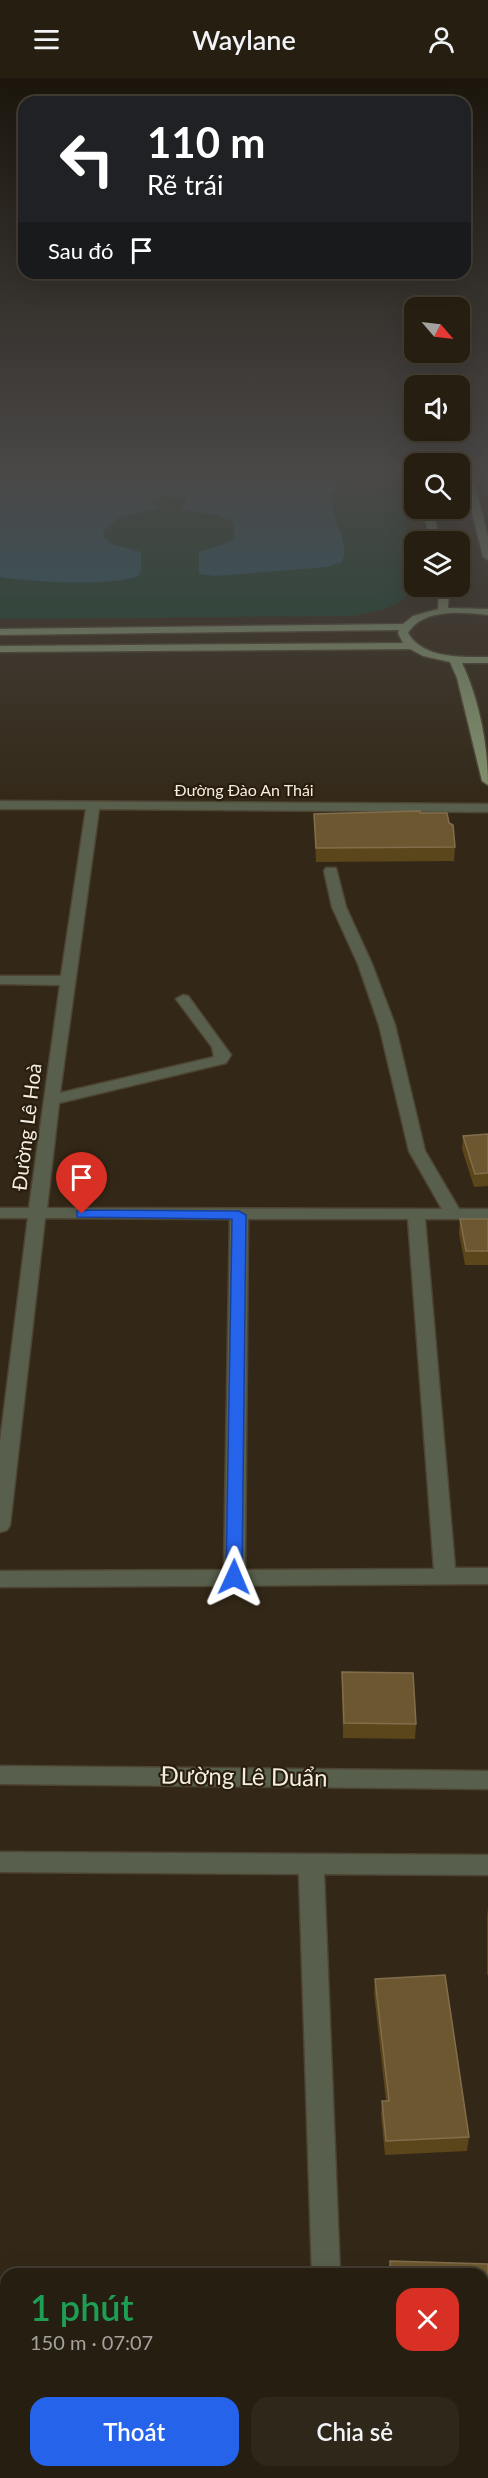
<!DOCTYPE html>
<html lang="vi">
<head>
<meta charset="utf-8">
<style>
  :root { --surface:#261e11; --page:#2e271a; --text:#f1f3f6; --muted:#a4a29f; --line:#423c31; --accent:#2563eb }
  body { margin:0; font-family:Lato,sans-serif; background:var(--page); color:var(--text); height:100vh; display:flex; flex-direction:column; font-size:22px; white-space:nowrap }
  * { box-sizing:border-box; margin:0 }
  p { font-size:20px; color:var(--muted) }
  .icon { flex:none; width:33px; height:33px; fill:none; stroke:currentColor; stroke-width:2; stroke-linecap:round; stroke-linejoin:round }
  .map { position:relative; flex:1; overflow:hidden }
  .panel { position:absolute; left:0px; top:2190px; width:489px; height:210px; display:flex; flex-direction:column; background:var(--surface); border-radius:18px 18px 0 0; box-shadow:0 6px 24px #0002,0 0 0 2px var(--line) }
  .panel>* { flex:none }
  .top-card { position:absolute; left:18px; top:18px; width:453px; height:183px; border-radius:18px; box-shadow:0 6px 24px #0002,0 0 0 2px var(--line); background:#202124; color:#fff; overflow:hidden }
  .needle { width:39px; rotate:118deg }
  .fabs { position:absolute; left:404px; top:219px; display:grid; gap:12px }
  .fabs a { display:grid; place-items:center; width:66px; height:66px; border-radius:12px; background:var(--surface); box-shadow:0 6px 24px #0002,0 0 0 2px var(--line); font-size:30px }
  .pin { position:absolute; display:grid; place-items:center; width:51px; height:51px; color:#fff; margin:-62px -26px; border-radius:50% 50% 50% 0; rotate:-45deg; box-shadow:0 0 6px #0007 }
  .pin .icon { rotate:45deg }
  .me { position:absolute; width:66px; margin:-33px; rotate:1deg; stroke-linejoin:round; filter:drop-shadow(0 0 4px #0008) }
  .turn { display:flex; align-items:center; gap:21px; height:126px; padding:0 30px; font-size:27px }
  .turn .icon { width:78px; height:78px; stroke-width:2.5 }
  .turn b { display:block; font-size:42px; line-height:51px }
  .then { display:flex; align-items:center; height:57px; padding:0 30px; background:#0003; gap:12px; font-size:22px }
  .round { display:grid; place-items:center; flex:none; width:63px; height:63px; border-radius:18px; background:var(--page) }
  .headline { display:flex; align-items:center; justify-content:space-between; height:102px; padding:0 30px }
  h1 { font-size:36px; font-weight:600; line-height:45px; color:#1e9e55 }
  .button { display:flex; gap:12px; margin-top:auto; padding:12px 30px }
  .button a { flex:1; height:69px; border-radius:18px; background:var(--accent); color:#fff; font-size:24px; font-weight:600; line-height:69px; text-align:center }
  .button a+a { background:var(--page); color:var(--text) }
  header { display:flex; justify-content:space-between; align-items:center; height:78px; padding:0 30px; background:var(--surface); font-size:27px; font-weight:600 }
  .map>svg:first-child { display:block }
  .green { fill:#15432e }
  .water { fill:#255f72 }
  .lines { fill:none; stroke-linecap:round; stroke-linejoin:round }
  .minor-casing { stroke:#4e4433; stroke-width:3 }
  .major-casing { stroke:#4e4433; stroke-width:3 }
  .minor { fill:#58604d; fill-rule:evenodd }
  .major { fill:#84956f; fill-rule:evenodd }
  .wall { fill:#5b451b }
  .building { fill:#6c5730; stroke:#816e4c; stroke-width:1.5 }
  .route { fill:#2563eb; stroke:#184099; stroke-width:1.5 }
  .labels { text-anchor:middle; stroke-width:4.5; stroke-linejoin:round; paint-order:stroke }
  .far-street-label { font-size:16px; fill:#f4ede2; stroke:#291e0d }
  .street-label { font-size:20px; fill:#f4ede2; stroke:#291e0d }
  .near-street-label { font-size:24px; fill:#f4ede2; stroke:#291e0d }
</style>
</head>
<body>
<header><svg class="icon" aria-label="menu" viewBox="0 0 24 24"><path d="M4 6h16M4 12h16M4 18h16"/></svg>Waylane<svg class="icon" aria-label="person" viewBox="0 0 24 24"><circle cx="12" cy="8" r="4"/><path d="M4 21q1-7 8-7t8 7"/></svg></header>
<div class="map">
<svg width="488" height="2400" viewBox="0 0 488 2400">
  <rect width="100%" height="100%" fill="#332817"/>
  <!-- green -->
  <path class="green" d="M0,398h394c5,23 30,101 15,118 -15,15 -36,18 -56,22l-353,3z"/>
  <!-- water -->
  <path class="water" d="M0,398h343c-3,6 -8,11 -10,17 -5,25 18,46 9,69l-15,5 -112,9 -16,-2v-22l31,-10 5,-5 -2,-15 -17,-7 -36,-6 6,-5 1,-5 -23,-3 -15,5 12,7 -40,9 -17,12 -1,8 9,7 29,8v18l-3,6c-26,11 -109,6 -138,1z"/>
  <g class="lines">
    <defs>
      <g id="minor">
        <path d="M459,398h29v4l-29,1z"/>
        <path d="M0,723l488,3v8l-389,-3 -39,284 154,-36 -2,-10 -36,-48 7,-4 5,1 43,59 -5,8 -167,40 -12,105 395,1 -33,-58 -30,-126 -21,-61 -26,-57 -8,-36 2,-3h10l10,39 26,57 23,61 30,126 34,58h29v10h-63l30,349h33v16l-488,3v-16l224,-1 6,-351 -185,-1 -35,307 -3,5 -7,2v-90l28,-224h-28v-10h29l31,-223 -60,-1v-8h61l25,-167h-86zM248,1141h160l26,350 -189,1z"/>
        <path d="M0,1688l488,5v18l-488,-5z"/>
        <path d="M0,1774l488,3v20l-164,-1 16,400h-28l-13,-400 -299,-2z"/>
        <rect x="317" y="2394" width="32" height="6"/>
      </g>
      <g id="major">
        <path d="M463,398h10l15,61v23l-5,-3z"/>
        <path d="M423,430h10l7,34h-10z"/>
        <path d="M439,508h10l-1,22 40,1v6c-25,-3 -65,-7 -80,18 15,26 54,24 80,24v6h-26c17,36 26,82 26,122l-6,-4 -25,-103 -7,-16 -27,-6 -13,-7 -410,3v-6l403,-3 -5,-10 1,-3 -399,5v-6l403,-5 10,-8 25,-7z"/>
      </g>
    </defs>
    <!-- minor casing -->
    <use href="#minor" class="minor-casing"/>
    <!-- major casing -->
    <use href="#major" class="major-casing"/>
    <!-- minor -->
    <use href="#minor" class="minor"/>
    <!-- major -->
    <use href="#major" class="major"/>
  </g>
  <!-- wall -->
  <g class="wall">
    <path d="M420,735l35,34 -1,14 -138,1 -2,-48z"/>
    <path d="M488,1056v52l-14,1 -12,-38 1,-13z"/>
    <path d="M460,1141h28v46h-23l-6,-32z"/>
    <path d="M342,1594l74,52 -1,15 -72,-1 -1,-52z"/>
    <path d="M488,1829v68h-1v-59z"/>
    <path d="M375,1901l94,158 -2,14 -82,4 -4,-40 1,-14h4l-12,-108z"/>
    <path d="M390,2183l98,3v61h-5v-51h-95z"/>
  </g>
  <!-- building -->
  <g class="building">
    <path d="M420,733v2h27l2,10 4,2 2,22 -139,1 -2,-34z"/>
    <path d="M488,1056v39l-13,1 -12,-38z"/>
    <path d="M460,1141h28v32h-22z"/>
    <path d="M342,1594l71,1 3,51 -72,-1z"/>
    <path d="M445,1897l24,162 -83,4 -4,-40h7l-14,-122z"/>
    <path d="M390,2183l98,3v47h-5v-37h-93z"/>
  </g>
  <!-- sky -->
  <linearGradient id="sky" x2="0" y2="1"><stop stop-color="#1c160d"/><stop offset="0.54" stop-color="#4a4847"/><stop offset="1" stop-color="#4a4847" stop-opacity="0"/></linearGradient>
  <rect width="488" height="734" fill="url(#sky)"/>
  <!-- route -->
  <path class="route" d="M82,1132l157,1 7,4 -4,362 -3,5h-11l-2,-5 6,-358 -155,-2v-6z"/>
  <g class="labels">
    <!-- far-street labels -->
    <g class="far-street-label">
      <text x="244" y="718">Đường Đào An Thái</text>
    </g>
    <!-- street labels -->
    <g class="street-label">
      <text transform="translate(27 1049) rotate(-83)" y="7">Đường Lê Hoà</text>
    </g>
    <!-- near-street labels -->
    <g class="near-street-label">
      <text transform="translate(244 1699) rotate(1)" y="8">Đường Lê Duẩn</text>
    </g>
  </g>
</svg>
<div class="fabs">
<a><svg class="needle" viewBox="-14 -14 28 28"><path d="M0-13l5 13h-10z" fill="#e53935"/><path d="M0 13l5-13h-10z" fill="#a4a29f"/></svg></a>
<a><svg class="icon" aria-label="sound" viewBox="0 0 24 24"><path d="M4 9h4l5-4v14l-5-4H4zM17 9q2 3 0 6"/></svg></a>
<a><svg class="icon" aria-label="search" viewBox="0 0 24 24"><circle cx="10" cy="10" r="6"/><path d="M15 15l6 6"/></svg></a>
<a><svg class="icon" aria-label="layers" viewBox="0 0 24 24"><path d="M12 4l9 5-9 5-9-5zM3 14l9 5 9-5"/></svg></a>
</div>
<div class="pin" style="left:82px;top:1136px;background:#d93025"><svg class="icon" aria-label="arrive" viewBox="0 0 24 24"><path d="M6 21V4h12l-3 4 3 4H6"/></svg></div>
<svg class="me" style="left:234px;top:1499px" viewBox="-20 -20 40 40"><path d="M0-17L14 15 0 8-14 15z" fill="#2563eb" stroke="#fff" stroke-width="4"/></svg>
<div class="top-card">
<div class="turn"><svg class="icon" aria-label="left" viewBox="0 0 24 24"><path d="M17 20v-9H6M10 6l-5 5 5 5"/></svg><div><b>110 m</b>Rẽ trái</div></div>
<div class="then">Sau đó<svg class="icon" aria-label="arrive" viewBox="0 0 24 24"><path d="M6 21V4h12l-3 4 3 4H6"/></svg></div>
</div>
<section class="panel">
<div class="headline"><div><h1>1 phút</h1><p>150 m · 07:07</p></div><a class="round" style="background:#d93025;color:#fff"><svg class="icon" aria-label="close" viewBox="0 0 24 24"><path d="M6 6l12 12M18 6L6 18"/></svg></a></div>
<div class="button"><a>Thoát</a><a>Chia sẻ</a></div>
</section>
</div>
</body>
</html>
